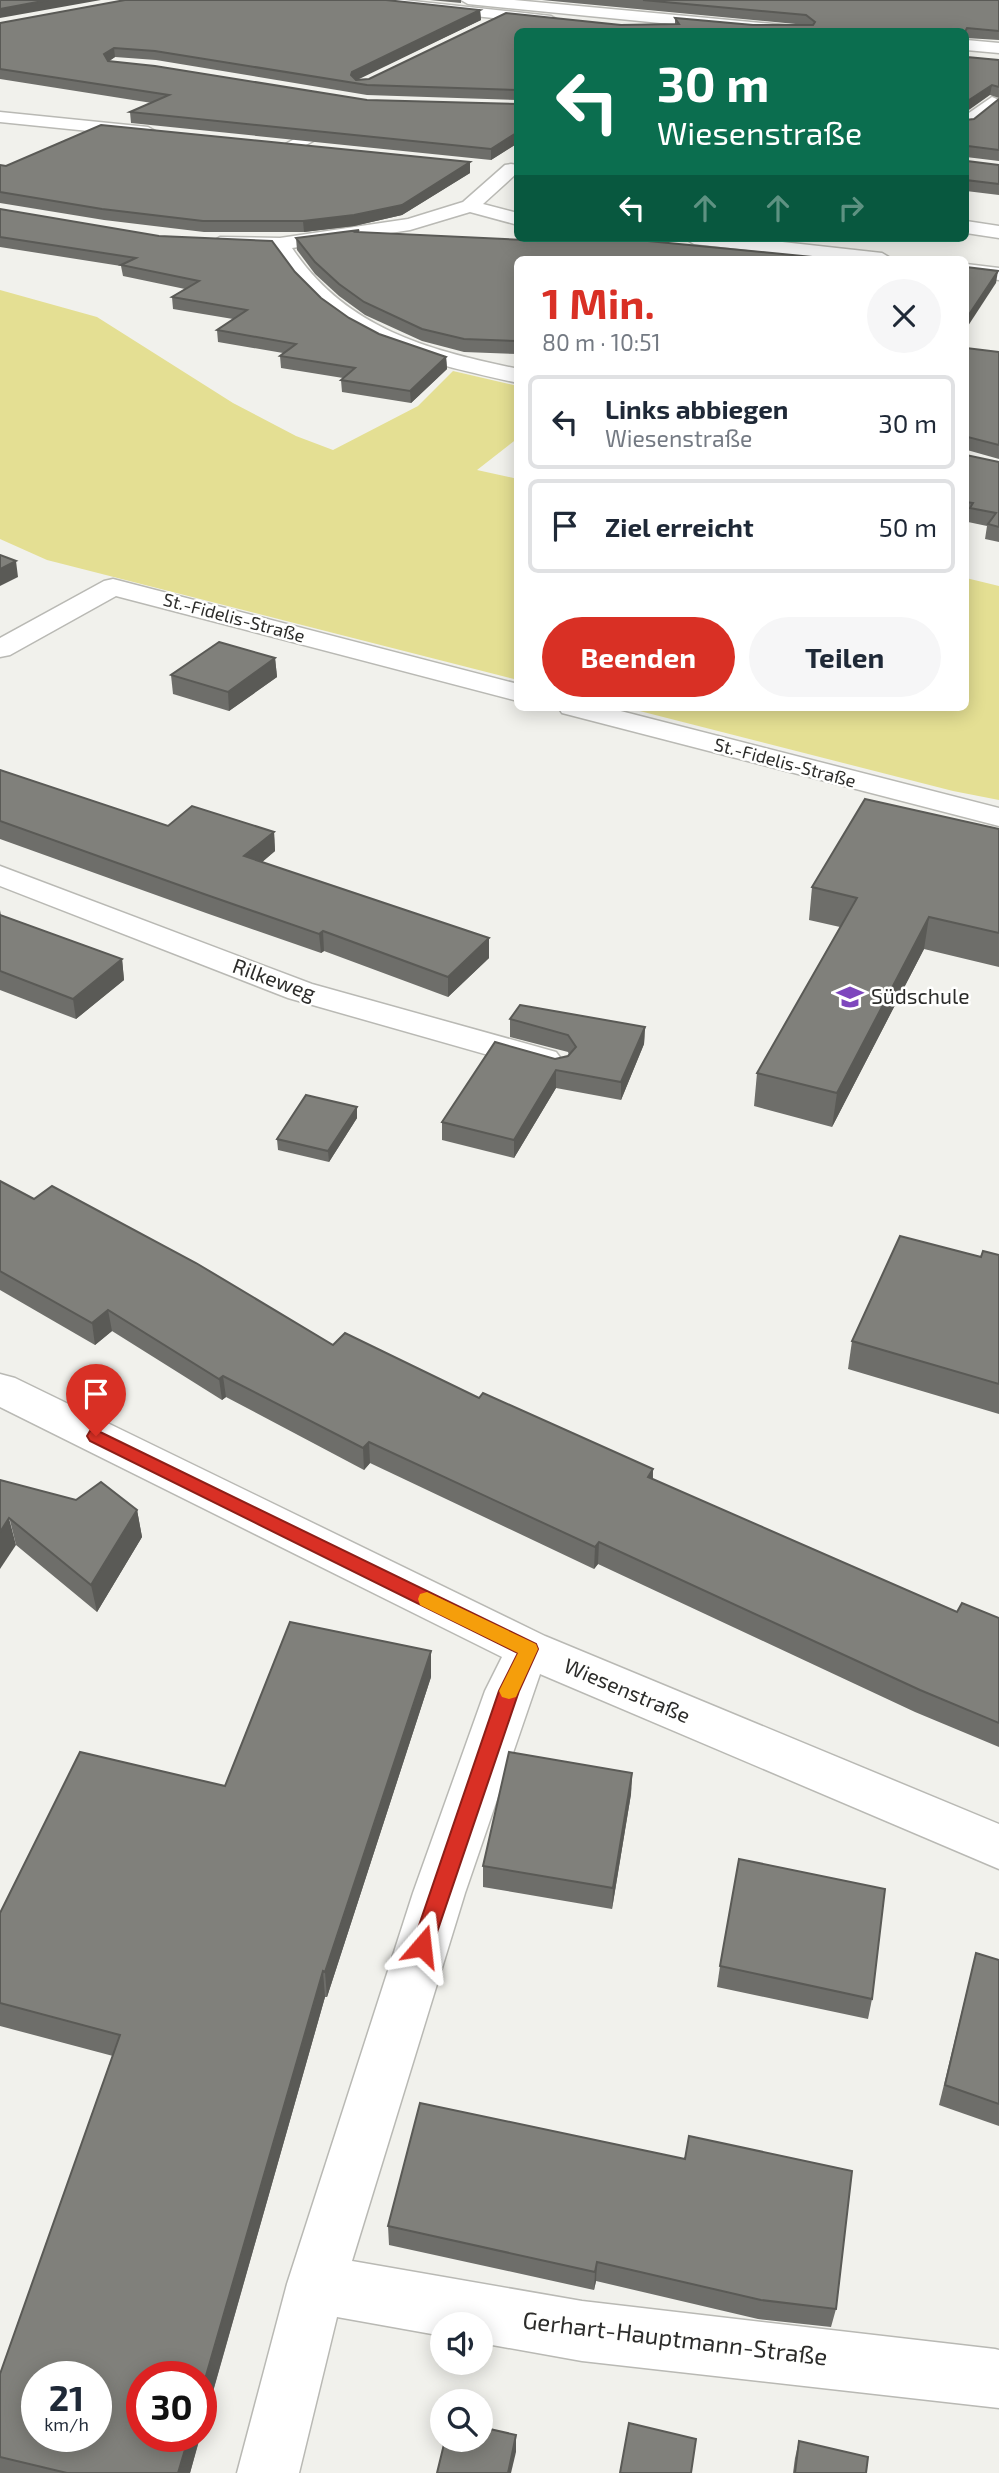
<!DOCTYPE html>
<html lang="de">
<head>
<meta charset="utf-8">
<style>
  :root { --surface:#fff; --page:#f6f6f7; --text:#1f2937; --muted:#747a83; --line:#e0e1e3; --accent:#d93025 }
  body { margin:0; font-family:"Exo 2",sans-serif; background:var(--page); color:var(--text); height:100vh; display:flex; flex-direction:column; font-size:26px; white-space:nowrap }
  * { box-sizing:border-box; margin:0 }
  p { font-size:23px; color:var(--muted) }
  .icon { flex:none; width:38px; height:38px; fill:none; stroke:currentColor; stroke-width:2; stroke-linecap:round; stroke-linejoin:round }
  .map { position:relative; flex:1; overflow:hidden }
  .sheet { position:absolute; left:514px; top:256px; width:455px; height:455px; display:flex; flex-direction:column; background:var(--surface); border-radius:10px; box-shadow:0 4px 18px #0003 }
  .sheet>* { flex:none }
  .guide { position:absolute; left:514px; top:28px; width:455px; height:214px; border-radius:10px; box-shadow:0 4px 18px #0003; background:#0b6e4f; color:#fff; overflow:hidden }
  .controls { position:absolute; left:430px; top:2312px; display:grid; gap:14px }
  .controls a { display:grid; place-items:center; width:63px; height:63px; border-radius:50%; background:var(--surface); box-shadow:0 4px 18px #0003; font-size:35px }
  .speed { position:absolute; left:21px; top:2361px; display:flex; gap:14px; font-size:35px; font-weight:700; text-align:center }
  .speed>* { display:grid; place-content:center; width:91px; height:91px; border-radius:50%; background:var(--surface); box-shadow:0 4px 18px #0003; line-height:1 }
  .speed small { font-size:18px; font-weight:400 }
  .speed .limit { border:10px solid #d22; background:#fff; color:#111 }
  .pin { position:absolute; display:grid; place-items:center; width:60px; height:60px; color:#fff; margin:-72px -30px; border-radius:50% 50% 50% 0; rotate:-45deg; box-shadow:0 0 7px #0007 }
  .pin .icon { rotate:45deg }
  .me { position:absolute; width:77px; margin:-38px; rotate:17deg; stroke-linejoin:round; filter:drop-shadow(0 0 5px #0008) }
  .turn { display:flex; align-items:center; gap:24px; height:147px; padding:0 28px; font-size:32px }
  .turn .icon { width:91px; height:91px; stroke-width:2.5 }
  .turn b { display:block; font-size:49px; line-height:60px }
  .lanes { display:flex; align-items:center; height:66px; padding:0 28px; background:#0003; justify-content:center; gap:35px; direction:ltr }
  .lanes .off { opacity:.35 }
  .round { display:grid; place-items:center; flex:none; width:74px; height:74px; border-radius:37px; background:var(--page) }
  .headline { display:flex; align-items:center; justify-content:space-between; height:119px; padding:0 28px }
  h1 { font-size:42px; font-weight:700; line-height:52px; color:var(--accent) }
  .cta { display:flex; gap:14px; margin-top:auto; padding:14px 28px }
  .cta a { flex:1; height:80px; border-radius:42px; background:var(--accent); color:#fff; font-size:28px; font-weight:700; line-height:80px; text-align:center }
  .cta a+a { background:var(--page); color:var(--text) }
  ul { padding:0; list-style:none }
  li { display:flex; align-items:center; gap:21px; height:94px; margin:0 14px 10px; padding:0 14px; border:4px solid var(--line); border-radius:10px }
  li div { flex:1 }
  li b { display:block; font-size:26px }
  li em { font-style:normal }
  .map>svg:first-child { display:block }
  .green { fill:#e4df93 }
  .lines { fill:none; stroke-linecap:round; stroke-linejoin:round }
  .minor-casing { stroke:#b9b9b4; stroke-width:3 }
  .major-casing { stroke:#b9b9b4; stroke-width:3 }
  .minor { fill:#fff; fill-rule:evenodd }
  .major { fill:#fff; fill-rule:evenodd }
  .wall { fill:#6e6e6a }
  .shaded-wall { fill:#5a5a56 }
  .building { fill:#80807b; stroke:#5a5a56; stroke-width:2; fill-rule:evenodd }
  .route { fill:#d93025; stroke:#8d1f18; stroke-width:2 }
  .slow { fill:#f59e0b }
  .labels { text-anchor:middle; stroke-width:5; stroke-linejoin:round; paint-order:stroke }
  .far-street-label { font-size:18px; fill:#2c2c2a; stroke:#fffffe }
  .street-label { font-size:21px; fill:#2c2c2a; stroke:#fffffe }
  .poi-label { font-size:21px; fill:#2c2c2a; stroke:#fffffe; text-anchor:start }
  .near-street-label { font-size:24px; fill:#2c2c2a; stroke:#fffffe }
</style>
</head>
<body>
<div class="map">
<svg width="999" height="2473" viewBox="0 0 999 2473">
  <rect width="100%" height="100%" fill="#f1f1ec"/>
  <!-- green -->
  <g class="green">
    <path d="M0,290l97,27 136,86 63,33 37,14 85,-44 35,-35 65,15v52l-41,32 41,9v201l-471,-120 -47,-21z"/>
    <path d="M966,578l33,8v214l-46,-9 -329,-84h342z"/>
  </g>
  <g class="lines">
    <defs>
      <g id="minor">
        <path d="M461,0h53l291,27 7,5h-60l-284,-28z"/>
        <path d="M966,40l33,3v10l-33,-3z"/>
        <path d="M992,97l7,3 -1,6 -26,21 -6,1v-13z"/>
        <path d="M347,110l6,1 2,4 -2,4 -58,32 -6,1 -9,-5z"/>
        <path d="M0,112l148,15 9,5 -9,5 -148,-15z"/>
        <path d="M511,164l6,1v8l-34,31 35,9v12l-48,-13 -60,18 -118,18c54,81 136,102 226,121v14c-102,-23 -184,-39 -244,-133l-54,-1 -10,-6 10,-6 60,1 128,-19 55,-17 42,-37z"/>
        <path d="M966,221l33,5v12l-33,-5z"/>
        <path d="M684,238h62l136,15 10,6h-62l-136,-15z"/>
        <path d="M966,264l33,4v12l-33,-4z"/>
        <path d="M113,579l405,105v17l-402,-105 -106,59 -10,2v-19l104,-57z"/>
        <path d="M558,707h47l394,101v18l-437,-113z"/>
        <path d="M0,866l312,118 244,68 6,8 -6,8 -12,3 -256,-73 -288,-112z"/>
        <path d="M0,1374l15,4 530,258 454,188v45l-459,-195 -75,219 -113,368 230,40 413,48 4,1v58l-417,-47 -101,-18v-19h-38v12l-106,-19 -38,156h-62l50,-189 126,-391 72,-202 17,-34 -502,-250z"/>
      </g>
      <path id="major" d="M354,0h49l148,16 7,4 -7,4 -190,-20z"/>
    </defs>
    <!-- minor casing -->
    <use href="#minor" class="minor-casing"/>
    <!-- major casing -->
    <use href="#major" class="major-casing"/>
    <!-- minor -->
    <use href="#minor" class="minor"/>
    <!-- major -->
    <use href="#major" class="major"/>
  </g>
  <!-- wall -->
  <g class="wall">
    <path d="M125,0h261l94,10 1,10 -124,59h12l137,-66 115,12 54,-1v-6l78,7h53l-264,-25h457v40l-33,-2v-6h-448v68l-151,-5 -211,-35 -41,-3 -6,4 46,5 212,34 151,4v39l-27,17 -360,-37 -1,-11 22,-9 -152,-24v-56z"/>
    <path d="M430,0h31v3z"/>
    <path d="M967,57l32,3v38l-9,-3z"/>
    <path d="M999,99v62l-33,-4v-37l8,-1z"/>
    <path d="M966,160l1,1 32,4v30l-33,-4z"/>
    <path d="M0,165l6,1 464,7 -68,42 -48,11 -50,6h-100l-100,-12 -104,-17z"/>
    <path d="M0,209l295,63 26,26 28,20 30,16 67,23 1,12 -36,34 -69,-11 -1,-12 2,-2 -62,-10 -1,-12 3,-3 -65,-11 -1,-12 16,-11 -60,-10 -1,-12 13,-8 -62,-13 -2,-10 -121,-19z"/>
    <path d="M359,232l159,27v95l-54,-2 -42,-11 -57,-26 -26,-19 -24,-22 -18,-24 -1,-12z"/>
    <path d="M966,348l33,4v107l-32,-9z"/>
    <path d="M966,455l33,7v80l-14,-3 2,-13 -19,-4v-5l-2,-1z"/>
    <path d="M275,658l2,19 -48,34 -56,-17 -2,-19z"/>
    <path d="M0,770l168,56 106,6 1,19 -13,11 227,76v20l-41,39 -124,-46 -3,2 -115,-40 -206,-74z"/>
    <path d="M999,829v138l-75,-18 -92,178 -78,-21 3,-33 83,-146 -31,-7 3,-33z"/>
    <path d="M0,910l1,5 121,44 2,21 -48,39 -76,-29z"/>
    <path d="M510,1019l135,8 -1,17 -23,56 -65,-12 -42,70 -72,-18v-18l113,-63 13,-3 1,-1 -1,-3 -58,-15z"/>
    <path d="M357,1107v11l-28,44 -51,-12 -1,-11z"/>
    <path d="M0,1181l34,18 299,146 146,53 174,71v10l304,133 42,6v129l-84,-35 -317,-148 -4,5 -224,-106 -6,7 -138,-73 -4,3 -110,-69 -17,14 -95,-55z"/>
    <path d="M999,1255v159l-151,-45 4,-28z"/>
    <path d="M0,1480l76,20 61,10 5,27 -45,75 -81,-67z"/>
    <path d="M431,1677l-104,320h-2l-135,476h-190v-99l113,-318 -113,-30v-113l225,-127z"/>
    <path d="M632,1773l-1,21 -19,115 -129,-22v-21z"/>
    <path d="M976,1953l23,7v166l-60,-21z"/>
    <path d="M720,1966l152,33 -4,20 -151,-32z"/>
    <path d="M420,2103l416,206 -5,18 -73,-8 -162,-38 -2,9 -205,-45 -1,-19z"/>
    <path d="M799,2441l67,32h-73l2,-15z"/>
  </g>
  <!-- shaded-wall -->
  <g class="shaded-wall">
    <path d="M48,0h53l-101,18v-9z"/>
    <path d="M480,10l1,10 -128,62 -2,-7 1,-3z"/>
    <path d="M114,48l1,9 -10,7 -1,-10z"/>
    <path d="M992,85l-2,10 -24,17v-10z"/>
    <path d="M518,132v11l-27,17v-11z"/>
    <path d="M470,162v11l-68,42 -48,11 -50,6 -1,-11z"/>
    <path d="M998,271l-2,12 -30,46v-10z"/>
    <path d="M446,357l1,12 -36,34 -1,-12z"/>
    <path d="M968,437l-1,13 -1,1v-12z"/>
    <path d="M16,561l2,16 -18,9v-17z"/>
    <path d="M275,658l2,19 -48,34 -1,-19z"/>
    <path d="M274,832l1,19 -29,25 -2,-20z"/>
    <path d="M929,917l-5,32 -92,178 5,-34z"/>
    <path d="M323,931l1,20 -3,2 -2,-19z"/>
    <path d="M489,938v20l-41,39v-20z"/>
    <path d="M122,959l2,21 -48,39 -3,-20z"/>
    <path d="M645,1027l-1,17 -23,56v-18z"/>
    <path d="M556,1070v18l-42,70v-18z"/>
    <path d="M357,1107v11l-28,44 -1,-11z"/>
    <path d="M108,1310l4,21 -17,14 -3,-22z"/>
    <path d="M223,1376l3,21 -4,3 -3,-21z"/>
    <path d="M369,1442l1,21 -6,7 -1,-22z"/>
    <path d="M653,1469l-1,22 -4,-14z"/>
    <path d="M137,1510l5,27 -45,75 -6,-27z"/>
    <path d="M9,1518l7,27 -16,24v-37z"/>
    <path d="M599,1542l-1,22 -4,5 1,-22z"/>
    <path d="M431,1651v26l-104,320 -2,-25z"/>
    <path d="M632,1773l-1,21 -19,115 1,-21z"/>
    <path d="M323,1971l2,26 -124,436v-40z"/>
    <path d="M597,2262l-1,19 -2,9 1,-18z"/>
    <path d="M516,2435v17l-5,21h-3z"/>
    <path d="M189,2436h11l-10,37h-12z"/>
  </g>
  <!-- building -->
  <g class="building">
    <path d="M0,0h48l-48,9z"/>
    <path d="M125,0h261l94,10 -128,62 -1,3 5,5 13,-1 137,-66 115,12 58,-1 -4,-6 78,7h60l2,-3 -9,-7 -163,-15h356v31l-32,-3 -2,4h-447v58l-151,-5 -212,-34 -41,-3 -10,6 4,7 47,5 212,34 151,4v28l-27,17 -361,-37 39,-17 -169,-26v-46z"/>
    <path d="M966,46l1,11 32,3v27l-7,-2 -26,17z"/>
    <path d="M999,99v51l-31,-4 -2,1v-27l8,-1z"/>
    <path d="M101,125l369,37 -68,43 -48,10 -51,6h-100l-101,-12 -102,-17v-27l6,1z"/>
    <path d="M966,160l1,1 32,4v19l-33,-4z"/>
    <path d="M0,209l159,27 113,5 23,31 26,26 28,20 30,16 67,23 -36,34 -69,-11 14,-12 -75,-12 16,-12 -79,-14 30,-20 -75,-13 27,-16 -78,-16 15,-7 -136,-21z"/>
    <path d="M359,230l-3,2 169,8 1,-2h91l206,20 -1,1h-304v82l-54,-2 -42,-10 -58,-27 -25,-18 -24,-22 -19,-24z"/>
    <path d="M966,267l32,4 -32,48z"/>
    <path d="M966,348l33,4v93l-31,-8 -2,2z"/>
    <path d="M966,455l33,7v65l-11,-3 8,-11 -26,-5 3,-5 -7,-1z"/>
    <path d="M0,555l16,6 -16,8z"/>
    <path d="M219,642l56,16 -47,34 -57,-17z"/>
    <path d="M0,770l168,56 24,-20 82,26 -30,24 245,82 -41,39 -125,-46 -4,3 -115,-40 -204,-73z"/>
    <path d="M865,799l134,30v104l-70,-16 -92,176 -80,-20 100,-175 -45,-11z"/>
    <path d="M0,915l122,44 -49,40 -73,-28z"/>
    <path d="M520,1005l125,22 -24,55 -65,-12 -42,70 -72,-18 53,-80 60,17 13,-3 8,-9 -8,-12 -58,-16z"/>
    <path d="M306,1095l51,12 -29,44 -51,-12z"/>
    <path d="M0,1181l34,18 18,-13 144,77 137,82 12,-12 134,65 4,-5 170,76 -5,8 309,135 5,-9 37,15v105l-79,-33 -321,-148 -4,5 -226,-105 -6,6 -140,-72 -4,3 -111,-69 -16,13 -92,-52z"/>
    <path d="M900,1236l81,21 2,-6 16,4v129l-147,-43z"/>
    <path d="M0,1480l76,20 25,-18 36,28 -46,75 -82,-67 -9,14z"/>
    <path d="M290,1622l141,29 -106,321 -2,-1 -122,422v-17h-59v60h47l-11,37h-111l-67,-16v-83l120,-339 -120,-32v-90l80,-161 145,34zM37,2376h59v60h-59z"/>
    <path d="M509,1752l123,21 -19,115 -130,-22z"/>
    <path d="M739,1859l146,30 -13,110 -152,-33z"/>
    <path d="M976,1953l23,7v144l-54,-19z"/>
    <path d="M420,2103l265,56 4,-23 163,35 -16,138 -75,-9 -164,-38 -2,10 -207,-46z"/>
    <path d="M629,2423l67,16 -5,34h-71z"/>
    <path d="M481,2427l35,8 -8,38h-71l8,-33h36z"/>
    <path d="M799,2441l69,16 -2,16h-71z"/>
  </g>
  <!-- route -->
  <path class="route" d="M96,1430l440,214 2,5 -19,42 -89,262 -8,2 -7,-2 -3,-7 87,-255 19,-38 -428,-212 -3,-5 3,-5z"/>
  <!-- slow -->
  <path class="slow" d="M427,1592l109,52 2,5 -22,48 -7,2 -7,-2 -3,-6 19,-38 -98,-48 -2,-6 2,-5z"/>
  <!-- icons -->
  <defs>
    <symbol id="school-bare" viewBox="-9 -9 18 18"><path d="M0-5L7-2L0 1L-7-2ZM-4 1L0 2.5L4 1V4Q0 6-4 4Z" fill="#7e46bd" stroke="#fffffe" stroke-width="2.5" paint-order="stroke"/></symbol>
  </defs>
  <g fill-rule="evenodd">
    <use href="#school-bare" x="831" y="978" width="38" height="38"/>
  </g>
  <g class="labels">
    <!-- far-street labels -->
    <g class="far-street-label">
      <text transform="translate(234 618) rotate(15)" y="6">St.-Fidelis-Straße</text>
      <text transform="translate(785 763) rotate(15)" y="6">St.-Fidelis-Straße</text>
    </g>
    <!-- street labels -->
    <g class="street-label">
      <text transform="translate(274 980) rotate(20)" y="7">Rilkeweg</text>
      <text transform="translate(627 1691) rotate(23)" y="7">Wiesenstraße</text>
    </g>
    <!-- poi labels -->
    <g class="poi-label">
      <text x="871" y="1004">Südschule</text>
    </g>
    <!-- near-street labels -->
    <g class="near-street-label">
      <text transform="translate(675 2339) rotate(7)" y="8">Gerhart-Hauptmann-Straße</text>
    </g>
  </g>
</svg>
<div class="controls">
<a><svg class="icon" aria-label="sound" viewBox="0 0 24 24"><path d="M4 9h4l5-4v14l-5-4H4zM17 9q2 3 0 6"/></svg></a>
<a><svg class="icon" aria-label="search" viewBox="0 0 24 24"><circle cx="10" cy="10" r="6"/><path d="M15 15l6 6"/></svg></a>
</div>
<div class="speed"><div>21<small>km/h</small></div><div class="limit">30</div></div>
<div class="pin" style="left:96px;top:1436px;background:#d93025"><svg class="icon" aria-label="arrive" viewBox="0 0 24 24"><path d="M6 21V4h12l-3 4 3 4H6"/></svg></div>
<svg class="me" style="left:422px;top:1946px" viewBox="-20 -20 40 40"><path d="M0-17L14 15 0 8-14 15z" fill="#d93025" stroke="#fff" stroke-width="4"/></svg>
<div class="guide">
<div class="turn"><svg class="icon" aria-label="left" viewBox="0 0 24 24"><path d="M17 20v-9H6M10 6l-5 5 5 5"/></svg><div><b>30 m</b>Wiesenstraße</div></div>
<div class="lanes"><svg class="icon" aria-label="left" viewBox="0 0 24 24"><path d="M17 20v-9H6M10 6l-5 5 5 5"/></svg><svg class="icon off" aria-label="ahead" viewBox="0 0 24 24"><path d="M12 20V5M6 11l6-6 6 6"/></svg><svg class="icon off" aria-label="ahead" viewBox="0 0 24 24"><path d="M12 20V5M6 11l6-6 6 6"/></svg><svg class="icon off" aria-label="right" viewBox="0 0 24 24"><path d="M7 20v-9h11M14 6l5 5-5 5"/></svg></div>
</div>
<section class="sheet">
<div class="headline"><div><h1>1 Min.</h1><p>80 m · 10:51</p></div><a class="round"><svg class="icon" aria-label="close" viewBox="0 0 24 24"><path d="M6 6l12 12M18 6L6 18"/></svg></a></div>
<ul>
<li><svg class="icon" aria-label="left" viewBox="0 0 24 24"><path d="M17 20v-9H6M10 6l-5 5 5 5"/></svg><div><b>Links abbiegen</b><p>Wiesenstraße</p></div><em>30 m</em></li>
<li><svg class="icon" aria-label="arrive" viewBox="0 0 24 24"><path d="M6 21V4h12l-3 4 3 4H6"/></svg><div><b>Ziel erreicht</b></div><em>50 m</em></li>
</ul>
<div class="cta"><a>Beenden</a><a>Teilen</a></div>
</section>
</div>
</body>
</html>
